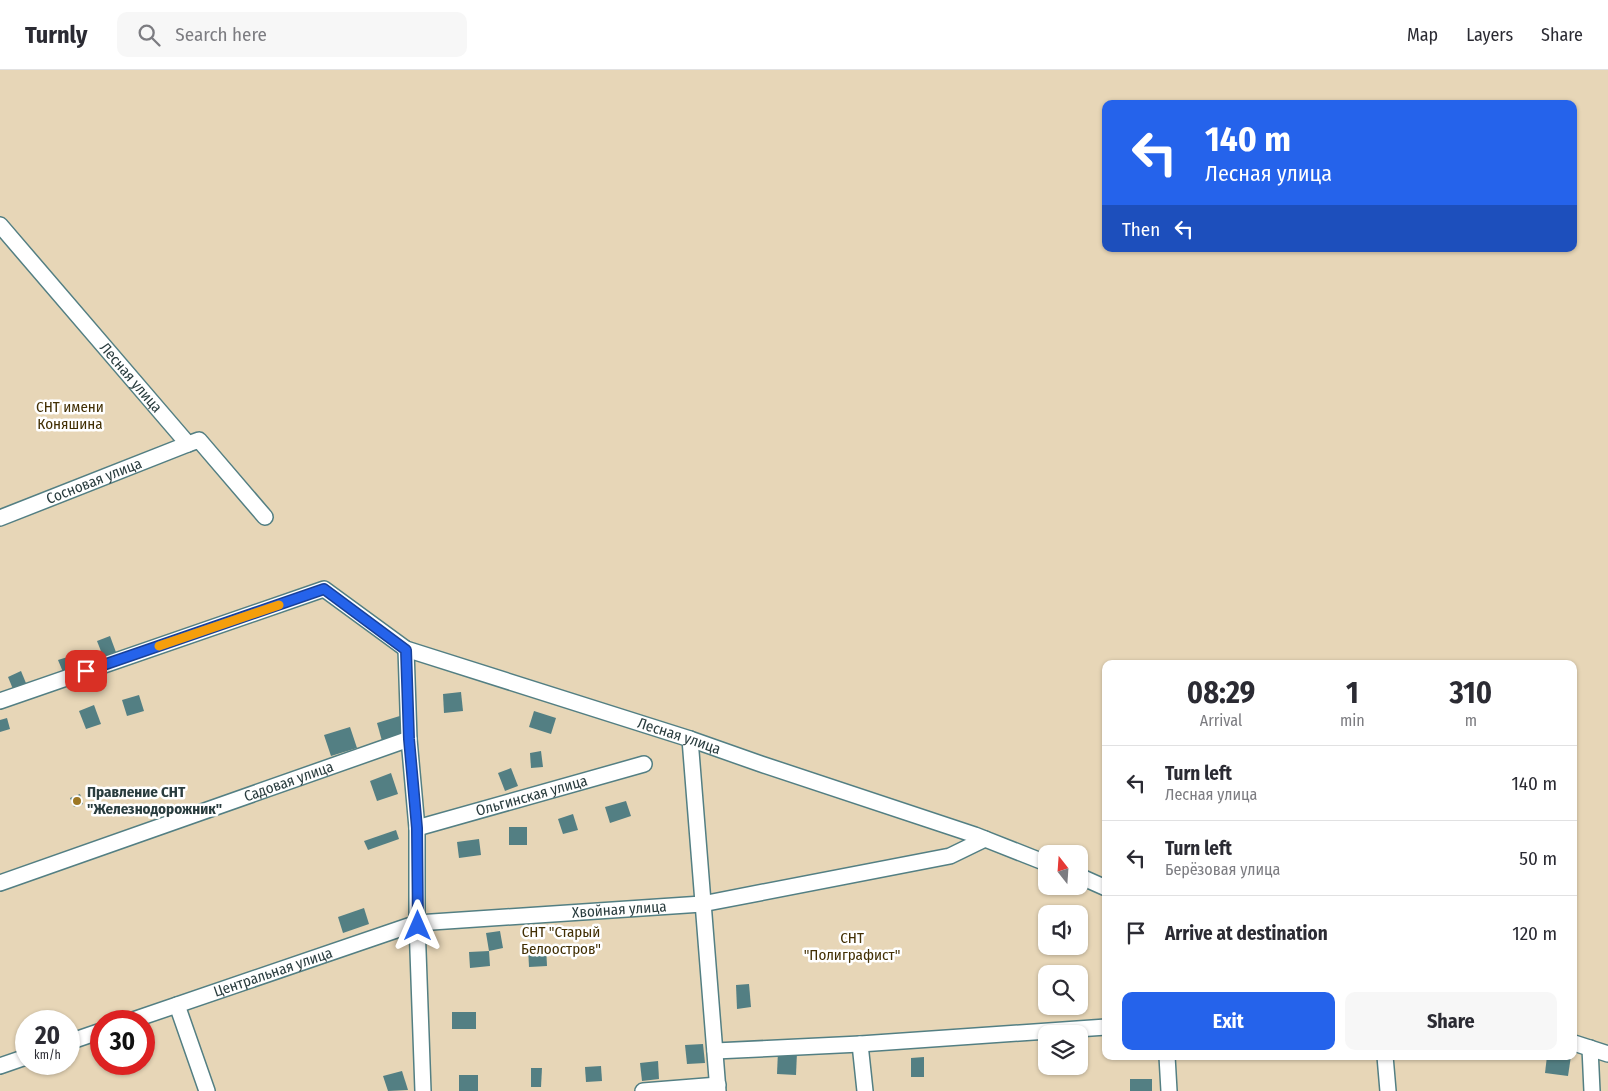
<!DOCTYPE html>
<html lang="en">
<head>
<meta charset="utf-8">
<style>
  :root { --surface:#fff; --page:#f7f7f7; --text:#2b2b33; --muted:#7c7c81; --line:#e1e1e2; --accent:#2563eb }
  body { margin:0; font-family:"Fira Sans Condensed",sans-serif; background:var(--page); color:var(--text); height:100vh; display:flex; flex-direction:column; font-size:19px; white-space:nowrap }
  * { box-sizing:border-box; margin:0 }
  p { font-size:16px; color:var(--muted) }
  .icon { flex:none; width:28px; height:28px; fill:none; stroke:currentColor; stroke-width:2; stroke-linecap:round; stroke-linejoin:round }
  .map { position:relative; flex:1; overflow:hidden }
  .panel { position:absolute; left:1102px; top:590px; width:475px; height:400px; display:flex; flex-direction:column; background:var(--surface); border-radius:10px; box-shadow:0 1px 4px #0004 }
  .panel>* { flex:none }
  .guide { position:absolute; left:1102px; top:30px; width:475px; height:152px; border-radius:10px; box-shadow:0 1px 4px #0004; background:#2563eb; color:#fff; overflow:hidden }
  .needle { width:32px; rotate:343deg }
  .controls { position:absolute; left:1038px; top:775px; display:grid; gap:10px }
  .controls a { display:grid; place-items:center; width:50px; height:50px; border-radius:10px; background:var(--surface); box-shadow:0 1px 4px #0004; font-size:25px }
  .speed { position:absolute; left:15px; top:940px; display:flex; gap:10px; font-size:25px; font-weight:700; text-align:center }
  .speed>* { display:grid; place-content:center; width:65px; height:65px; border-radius:50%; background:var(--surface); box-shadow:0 1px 4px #0004; line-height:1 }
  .speed small { font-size:12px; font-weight:400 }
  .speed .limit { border:8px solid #d22; background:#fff; color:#111 }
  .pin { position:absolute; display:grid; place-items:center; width:42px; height:42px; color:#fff; margin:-21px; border-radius:10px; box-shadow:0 2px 8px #0006 }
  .me { position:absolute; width:55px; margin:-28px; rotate:0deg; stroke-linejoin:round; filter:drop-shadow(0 0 4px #0008) }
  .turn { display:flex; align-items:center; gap:18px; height:105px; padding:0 20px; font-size:22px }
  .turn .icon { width:65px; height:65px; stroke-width:2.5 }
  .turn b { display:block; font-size:35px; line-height:42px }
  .then { display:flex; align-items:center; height:48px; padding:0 20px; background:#0003; gap:10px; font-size:19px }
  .eta { display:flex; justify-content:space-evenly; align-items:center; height:85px; text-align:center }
  .eta b { font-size:30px; font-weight:700; line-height:35px }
  .cta { display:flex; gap:10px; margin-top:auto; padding:10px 20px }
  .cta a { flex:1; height:58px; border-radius:10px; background:var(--accent); color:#fff; font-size:20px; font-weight:700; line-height:58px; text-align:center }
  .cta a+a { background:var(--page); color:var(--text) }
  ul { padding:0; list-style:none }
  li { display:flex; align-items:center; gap:15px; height:75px; padding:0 20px; border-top:1px solid var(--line) }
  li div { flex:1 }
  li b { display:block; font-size:19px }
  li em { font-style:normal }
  header { display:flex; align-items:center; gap:30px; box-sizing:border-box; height:70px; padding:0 25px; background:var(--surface); border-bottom:1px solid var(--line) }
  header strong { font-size:24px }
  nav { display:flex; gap:28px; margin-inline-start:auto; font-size:18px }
  .search { width:350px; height:45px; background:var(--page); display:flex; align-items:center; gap:12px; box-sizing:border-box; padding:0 18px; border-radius:10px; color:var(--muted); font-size:19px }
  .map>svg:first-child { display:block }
  .green { fill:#e7d6b7; fill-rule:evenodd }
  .building { fill:#537f83 }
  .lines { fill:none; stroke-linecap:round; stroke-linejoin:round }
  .minor-casing { stroke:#537f83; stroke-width:18 }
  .minor { stroke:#fff; stroke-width:15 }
  .route-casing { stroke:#184099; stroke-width:12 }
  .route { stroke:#2563eb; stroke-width:9 }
  .slow { stroke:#f59e0b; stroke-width:9 }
  .poi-dot { fill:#9d7724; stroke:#fff; stroke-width:2 }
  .labels { text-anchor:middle; stroke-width:5; stroke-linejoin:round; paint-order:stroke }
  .street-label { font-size:15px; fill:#293c3e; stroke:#fff }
  .park-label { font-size:15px; fill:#422f03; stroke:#fff }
  .poi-label { font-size:15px; font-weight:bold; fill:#293c3e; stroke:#fff; text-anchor:start }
</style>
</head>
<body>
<header>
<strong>Turnly</strong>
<div class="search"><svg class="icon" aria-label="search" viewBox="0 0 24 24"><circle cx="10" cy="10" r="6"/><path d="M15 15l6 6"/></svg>Search here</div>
<nav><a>Map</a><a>Layers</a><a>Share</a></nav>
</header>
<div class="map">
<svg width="1608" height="1021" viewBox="0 0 1608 1021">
  <rect width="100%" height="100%" fill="#f3fdfd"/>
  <!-- green -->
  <path class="green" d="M0,0h1608v1021h-1608zM1106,34h468v145h-468zM1106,594h468v392h-468zM1046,784h33v32h-33zM1046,844h33v32h-33zM1046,904h33v32h-33zM26,951h43v43h-43zM101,951h43v43h-43zM1046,964h33v32h-33z"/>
  <!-- building -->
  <g class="building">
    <path d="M110,566l7,19 -13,4 -7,-18z"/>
    <path d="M74,585l4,12 -15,5 -5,-12z"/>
    <path d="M21,601l7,17 -13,6 -7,-17z"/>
    <path d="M461,622l2,19 -19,2 -1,-19z"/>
    <path d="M139,625l5,16 -17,5 -5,-16z"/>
    <path d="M94,635l7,19 -15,5 -7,-18z"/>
    <path d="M534,641l22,7 -5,16 -22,-7z"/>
    <path d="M403,645l6,18 -27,8 -5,-18z"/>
    <path d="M7,648l3,11 -10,3v-12z"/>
    <path d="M350,657l7,21 -26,8 -7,-21z"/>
    <path d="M541,681l2,16 -12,1 -1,-15z"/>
    <path d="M511,698l7,18 -13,5 -7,-18z"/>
    <path d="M391,703l7,21 -21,7 -7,-20z"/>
    <path d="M80,724l3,10 -9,3 -4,-9z"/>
    <path d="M626,731l5,15 -21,7 -5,-16z"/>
    <path d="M573,744l5,16 -15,4 -5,-15z"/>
    <rect x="509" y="757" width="18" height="18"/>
    <path d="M396,760l3,9 -31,11 -4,-9z"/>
    <path d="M479,769l2,16 -22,3 -2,-16z"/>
    <path d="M364,838l5,16 -26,9 -5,-16z"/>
    <path d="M500,861l3,17 -14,3 1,15 -20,2 -1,-16 20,-1 -3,-18z"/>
    <path d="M546,876l1,20 -18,1 -1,-20z"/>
    <path d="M749,914l2,23 -14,2 -1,-24z"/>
    <rect x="452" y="942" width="24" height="17"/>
    <path d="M703,974l2,19 -18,1 -2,-19z"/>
    <path d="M778,981l19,1 -1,23 -19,-1z"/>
    <path d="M1547,986h24l-3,20 -23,-3z"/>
    <path d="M924,987v20h-13v-19z"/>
    <path d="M658,991l1,18 -17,2 -2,-18z"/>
    <path d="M601,996l1,15 -16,1 -1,-15z"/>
    <path d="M531,998h11l-1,19h-10z"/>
    <path d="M402,1001l6,19 -20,1 -5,-15z"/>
    <rect x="459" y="1005" width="19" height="16"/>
    <rect x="1130" y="1009" width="22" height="12"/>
  </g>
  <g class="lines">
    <defs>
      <g id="minor">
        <path id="s1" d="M0,155l188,219 11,-4 66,77"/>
        <path id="s2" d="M0,448l188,-74"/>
        <path d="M406,579l3,90 8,89v95l6,168"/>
        <path id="s3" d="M0,631l324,-112 82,60 284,90 71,25 214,71 71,28"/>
        <path d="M690,669l28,352"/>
        <path id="s4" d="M417,758l227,-64"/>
        <path d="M1079,806l27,12"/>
        <path id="s5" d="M0,813l409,-144"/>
        <path d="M177,935l30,86"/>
        <path id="s6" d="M130,951l287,-98 285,-19 248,-48 35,-17"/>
        <path d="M69,972l32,-11"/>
        <path d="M1574,973l34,11"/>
        <path d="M860,974l5,47"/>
        <path d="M1590,978l2,43"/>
        <path d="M715,981l145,-7 246,-17"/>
        <path d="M1167,986l2,35"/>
        <path d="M1385,986l3,35"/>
        <path d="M0,996l26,-9"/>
        <path d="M643,1021l75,-6"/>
      </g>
    </defs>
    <!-- minor casing -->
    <use href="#minor" class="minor-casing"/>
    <!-- minor -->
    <use href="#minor" class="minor"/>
  </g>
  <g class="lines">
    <defs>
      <path id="route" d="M86,601l238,-82 82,61 3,89 8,89 1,98"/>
    </defs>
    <!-- route casing -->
    <use href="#route" class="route-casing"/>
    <!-- route -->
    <use href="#route" class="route"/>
    <!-- slow -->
    <path class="slow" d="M159,576l120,-41"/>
  </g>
  <!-- markers -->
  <circle class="poi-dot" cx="77" cy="731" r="5"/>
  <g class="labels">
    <!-- street labels -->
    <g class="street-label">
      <text dy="5" stroke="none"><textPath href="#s1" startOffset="201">Лесная улица</textPath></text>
      <text dy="5" stroke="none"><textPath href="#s2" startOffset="101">Сосновая улица</textPath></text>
      <text dy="5" stroke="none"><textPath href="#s3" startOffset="731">Лесная улица</textPath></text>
      <text dy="5" stroke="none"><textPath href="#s5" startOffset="306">Садовая улица</textPath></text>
      <text dy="5" stroke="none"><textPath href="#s4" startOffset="119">Ольгинская улица</textPath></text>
      <text dy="5" stroke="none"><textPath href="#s6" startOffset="506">Хвойная улица</textPath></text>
      <text dy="5" stroke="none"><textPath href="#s6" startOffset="151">Центральная улица</textPath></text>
    </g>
    <!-- park labels -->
    <g class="park-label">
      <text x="70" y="342">СНТ имени<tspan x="70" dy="17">Коняшина</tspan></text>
      <text x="561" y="867">СНТ "Старый<tspan x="561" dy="17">Белоостров"</tspan></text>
      <text x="852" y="873">СНТ<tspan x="852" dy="17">"Полиграфист"</tspan></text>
    </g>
    <!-- poi labels -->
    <g class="poi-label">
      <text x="87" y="727">Правление СНТ<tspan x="87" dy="17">"Железнодорожник"</tspan></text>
    </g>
  </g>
</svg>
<div class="controls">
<a><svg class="needle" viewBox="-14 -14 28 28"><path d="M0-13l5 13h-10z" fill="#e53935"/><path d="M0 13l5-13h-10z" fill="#7c7c81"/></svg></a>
<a><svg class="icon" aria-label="sound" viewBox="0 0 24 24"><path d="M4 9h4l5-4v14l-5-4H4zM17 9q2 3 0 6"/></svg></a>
<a><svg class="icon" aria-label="search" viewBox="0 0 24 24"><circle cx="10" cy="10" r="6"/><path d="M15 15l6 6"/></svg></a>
<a><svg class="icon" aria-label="layers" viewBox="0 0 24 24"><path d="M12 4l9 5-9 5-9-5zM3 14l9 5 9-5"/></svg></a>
</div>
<div class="speed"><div>20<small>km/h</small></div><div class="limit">30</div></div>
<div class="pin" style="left:86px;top:601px;background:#d93025"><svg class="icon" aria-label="arrive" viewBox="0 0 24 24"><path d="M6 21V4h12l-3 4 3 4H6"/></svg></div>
<svg class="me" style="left:418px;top:856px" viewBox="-20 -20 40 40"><path d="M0-17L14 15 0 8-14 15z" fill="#2563eb" stroke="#fff" stroke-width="4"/></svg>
<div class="guide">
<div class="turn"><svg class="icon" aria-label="left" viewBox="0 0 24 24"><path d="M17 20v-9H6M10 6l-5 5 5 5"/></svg><div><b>140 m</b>Лесная улица</div></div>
<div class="then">Then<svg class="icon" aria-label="left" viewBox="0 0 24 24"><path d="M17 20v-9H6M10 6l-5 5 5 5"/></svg></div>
</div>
<section class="panel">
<div class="eta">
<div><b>08:29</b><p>Arrival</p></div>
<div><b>1</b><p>min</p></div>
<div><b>310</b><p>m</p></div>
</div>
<ul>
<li><svg class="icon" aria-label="left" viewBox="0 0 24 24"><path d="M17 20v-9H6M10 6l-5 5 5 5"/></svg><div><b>Turn left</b><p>Лесная улица</p></div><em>140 m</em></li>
<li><svg class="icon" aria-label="left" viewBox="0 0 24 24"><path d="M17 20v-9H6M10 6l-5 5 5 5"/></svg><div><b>Turn left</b><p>Берёзовая улица</p></div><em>50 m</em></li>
<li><svg class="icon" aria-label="arrive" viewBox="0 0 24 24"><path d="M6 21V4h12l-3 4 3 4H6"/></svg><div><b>Arrive at destination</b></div><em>120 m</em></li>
</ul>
<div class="cta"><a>Exit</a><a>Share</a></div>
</section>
</div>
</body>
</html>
